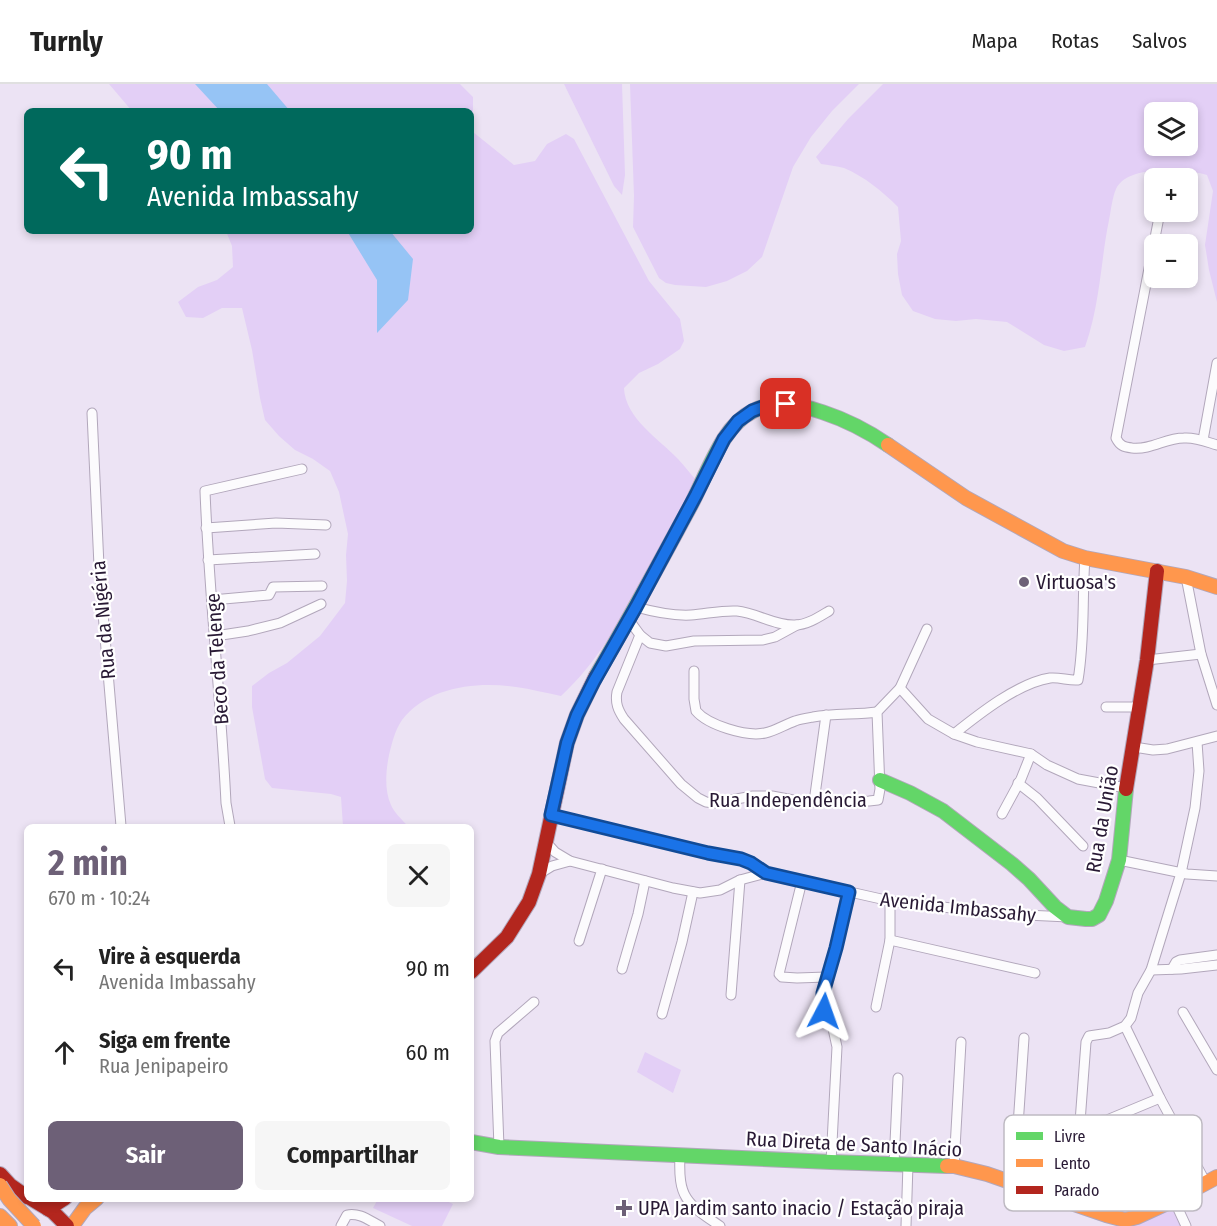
<!DOCTYPE html>
<html lang="pt">
<head>
<meta charset="utf-8">
<style>
  :root { --surface:#fff; --page:#f6f6f6; --text:#222; --muted:#767676; --line:#e0e0e0; --accent:#6d6077 }
  body { margin:0; font-family:"Fira Sans Condensed",sans-serif; background:var(--page); color:var(--text); height:100vh; display:flex; flex-direction:column; font-size:22px; white-space:nowrap }
  * { box-sizing:border-box; margin:0 }
  p { font-size:20px; color:var(--muted) }
  .icon { flex:none; width:33px; height:33px; fill:none; stroke:currentColor; stroke-width:2; stroke-linecap:round; stroke-linejoin:round }
  .map { position:relative; flex:1; overflow:hidden }
  .side { position:absolute; left:24px; top:740px; width:450px; height:378px; display:flex; flex-direction:column; background:var(--surface); border-radius:9px; box-shadow:0 3px 9px #0003 }
  .side>* { flex:none }
  .top-card { position:absolute; left:24px; top:24px; width:450px; height:126px; border-radius:9px; box-shadow:0 3px 9px #0003; background:#00695c; color:#fff; overflow:hidden }
  .controls { position:absolute; left:1144px; top:18px; display:grid; gap:12px }
  .controls a { display:grid; place-items:center; width:54px; height:54px; border-radius:9px; background:var(--surface); box-shadow:0 3px 9px #0003; font-size:30px }
  .pin { position:absolute; display:grid; place-items:center; width:51px; height:51px; color:#fff; margin:-26px; border-radius:12px; box-shadow:0 3px 9px #0006 }
  .me { position:absolute; width:66px; margin:-33px; rotate:4deg; stroke-linejoin:round; filter:drop-shadow(0 0 4px #0008) }
  .turn { display:flex; align-items:center; gap:21px; height:126px; padding:0 24px; font-size:27px }
  .turn .icon { width:78px; height:78px; stroke-width:2.5 }
  .turn b { display:block; font-size:42px; line-height:51px }
  .round { display:grid; place-items:center; flex:none; width:63px; height:63px; border-radius:9px; background:var(--page) }
  .head { display:flex; align-items:center; justify-content:space-between; height:102px; padding:0 24px }
  h1 { font-size:36px; font-weight:700; line-height:45px; color:var(--accent) }
  .primary-button { display:flex; gap:12px; margin-top:auto; padding:12px 24px }
  .primary-button a { flex:1; height:69px; border-radius:9px; background:var(--accent); color:#fff; font-size:24px; font-weight:700; line-height:69px; text-align:center }
  .primary-button a+a { background:var(--page); color:var(--text) }
  ul { padding:0; list-style:none }
  li { display:flex; align-items:center; gap:18px; height:84px; padding:0 24px }
  li div { flex:1 }
  li b { display:block; font-size:22px }
  li em { font-style:normal }
  header { display:flex; align-items:center; gap:36px; box-sizing:border-box; height:84px; padding:0 30px; background:var(--surface); border-bottom:2px solid var(--line) }
  header strong { font-size:28px }
  nav { display:flex; gap:33px; margin-inline-start:auto; font-size:21px }
  .map>svg:first-child { display:block }
  .green { fill:#e3cff6; fill-rule:evenodd }
  .water { fill:#96c4f5 }
  .lines { fill:none; stroke-linecap:round; stroke-linejoin:round }
  .street-casing { stroke:#b2a7bb; stroke-width:11 }
  .fast-casing { stroke:#b2a7bb; stroke-width:16 }
  .slow-casing { stroke:#b2a7bb; stroke-width:16 }
  .jam-casing { stroke:#b2a7bb; stroke-width:16 }
  .street { stroke:#fcfbfd; stroke-width:9 }
  .fast { stroke:#63d668; stroke-width:14 }
  .slow { stroke:#ff974d; stroke-width:14 }
  .jam { stroke:#b3261e; stroke-width:14 }
  .slow-bridge-casing { stroke:#b2a7bb; stroke-width:16; stroke-linecap:butt }
  .slow-bridge { stroke:#ff974d; stroke-width:14 }
  .route-casing { stroke:#114b97; stroke-width:15 }
  .route { stroke:#1a73e8; stroke-width:10 }
  .poi-dot { fill:#6d6077; stroke:#fff; stroke-width:2 }
  .labels { text-anchor:middle; stroke-width:4.5; stroke-linejoin:round; paint-order:stroke }
  .poi-label { font-size:20px; fill:#281934; stroke:#fff; text-anchor:start }
  .street-label { font-size:20px; fill:#281934; stroke:#fff }
  .key { fill:#fff; stroke:#bebac2; stroke-width:1.5 }
  .key-label { font-size:16px; fill:#281934 }
</style>
</head>
<body>
<header>
<strong>Turnly</strong>
<nav><a>Mapa</a><a>Rotas</a><a>Salvos</a></nav>
</header>
<div class="map">
<svg width="1217" height="1142" viewBox="0 0 1217 1142">
  <rect width="100%" height="100%" fill="#ece3f4"/>
  <!-- green -->
  <g class="green">
    <path d="M109,0h351l13,13v35l41,33 21,-4 12,-17 19,-10 8,5 75,142 31,38 4,22 -4,8 -22,15 -19,9 -15,15c1,30 35,51 54,71 7,7 12,15 19,22 -17,31 -34,63 -51,94 -24,43 -48,87 -85,121 -15,-3 -30,-7 -45,-9 -39,-6 -89,0 -114,33 -7,10 -10,23 -13,35 -3,15 -5,35 2,50 3,7 11,15 17,21h-65l-2,-29 -10,-3 -59,-6 -7,-9 -13,-72v-21l17,-13 18,-10 33,-27 25,-33 2,-22 -1,-26 2,-21 -9,-42 -9,-21 -17,-12 -18,-9 -16,-14 -14,-16 -5,-22 -8,-48 -10,-42h-20l-19,10 -17,-1 -8,-15 20,-15 19,-7 16,-13 -1,-21 -6,-15h245v-120h-339z"/>
    <path d="M564,0h58l3,91 -3,20 -8,-9z"/>
    <path d="M630,0h229l-27,27 -21,26 -18,30 -31,90 -15,14 -20,10 -21,6 -31,-2 -9,-2 -7,-5 -26,-51 1,-31z"/>
    <path d="M883,0h334v218l-8,-32 -4,-25 8,-54 -6,-16c-21,-6 -79,-11 -91,14 -4,9 -5,22 -7,31 -5,24 -7,49 -11,73 -3,19 -7,37 -13,54l-21,4 -20,-6 -37,-23 -31,-3 -20,2 -21,-2 -22,-8 -11,-16 -4,-21 -1,-20 4,-13 -3,-34c-16,-16 -33,-30 -54,-39 -7,-2 -16,-3 -23,-4l-5,-7 32,-38zM1188,28v34h-33v-34z"/>
    <path d="M645,968l36,18 -8,23 -36,-21z"/>
    <path d="M1169,1111l14,31h-53l-4,-9z"/>
    <path d="M378,1115h64l11,5 -11,22h-30l-39,-18z"/>
  </g>
  <!-- water -->
  <g class="water">
    <path d="M195,0h72l23,27h-70z"/>
    <path d="M347,147h43l23,28 -5,41 -31,33v-53z"/>
  </g>
  <g class="lines">
    <defs>
      <g id="street">
        <path d="M1160,128l-44,226c4,8 8,9 16,10 20,2 33,-10 52,-10 11,-1 23,4 33,7"/>
        <path d="M92,329l7,153 22,260"/>
        <path d="M1203,356l14,-77"/>
        <path d="M206,444l70,-5 50,2"/>
        <path d="M208,476l107,-6"/>
        <path d="M1186,493l15,77 16,51"/>
        <path d="M212,516l57,-5 4,-8 49,-1"/>
        <path d="M636,523c18,5 36,9 55,8 15,-1 31,-5 46,-4 20,2 38,15 58,14 12,0 24,-8 34,-14"/>
        <path d="M629,536l11,15 10,8 16,3 28,-5 69,-1 12,-3 22,-12"/>
        <path d="M640,551l-23,57c-2,11 1,18 7,27l57,65 17,14 8,4 8,1 39,-7h19l32,6 65,-1 9,-1 2,-11 -3,-77 23,-24 27,-59"/>
        <path d="M215,552l33,-5 32,-8 41,-19"/>
        <path d="M1147,576l54,-6"/>
        <path d="M694,587v28l2,12c12,14 50,26 69,22 10,-2 19,-8 30,-12 5,-2 12,-3 18,-4 21,-4 43,-2 64,-5"/>
        <path d="M900,604l28,31 26,15 23,8 54,12 16,11 31,14 48,9"/>
        <path d="M1106,623h33"/>
        <path d="M954,650c25,-20 64,-51 96,-56 10,-1 19,3 28,2 7,-40 4,-82 7,-122"/>
        <path d="M1134,663l19,3 14,-1 50,-13"/>
        <path d="M1018,699l19,15 46,48"/>
        <path d="M814,718l12,-87"/>
        <path d="M1002,730l19,-35 10,-25"/>
        <path d="M551,731l157,38 33,6 10,4 15,10"/>
        <path d="M230,742l-4,-23c-5,-104 -17,-208 -21,-312l97,-22"/>
        <path d="M546,758l9,10 15,9 103,27 27,5 20,-3 20,-10 26,-7 124,28 114,13 64,3"/>
        <path d="M1119,776l68,14 30,2"/>
        <path d="M539,790l13,-8 18,-5"/>
        <path d="M802,797l-23,93 3,3 15,1 30,-1"/>
        <path d="M890,856l145,33"/>
        <path d="M579,857l23,-72"/>
        <path d="M622,885l16,-55 7,-33"/>
        <path d="M1172,885l4,-7 4,-2 37,-5"/>
        <path d="M1151,886l30,-1 36,-4"/>
        <path d="M731,911l9,-115"/>
        <path d="M876,923l14,-67v-39"/>
        <path d="M1183,928l34,58"/>
        <path d="M662,930l20,-72 11,-50"/>
        <path d="M1125,942l35,72 46,85"/>
        <path d="M1080,1038l27,-2 53,-22"/>
        <path d="M499,1063l-4,-106 3,-8 36,-31"/>
        <path d="M680,1071c-2,43 6,48 40,71"/>
        <path d="M831,1078l6,-115 -5,-23 -8,-13 -1,-18 13,-45 13,-56"/>
        <path d="M894,1080l4,-86"/>
        <path d="M954,1082l7,-124"/>
        <path d="M1014,1100l10,-146"/>
        <path d="M1174,1116l12,26"/>
        <path d="M1072,1120l8,-82 6,-80 3,-6 20,-3 16,-7 6,-8 7,-25 13,-23 30,-97 14,-65 4,-37 -2,-29"/>
        <path d="M341,1142l6,-11c12,-3 23,6 33,11"/>
        <path d="M906,1142l2,-62"/>
      </g>
      <g id="fast">
        <path d="M596,592c33,-56 64,-114 95,-171 11,-22 20,-45 33,-66 7,-11 17,-22 29,-28 38,-20 103,12 135,34"/>
        <path d="M880,696l30,13 33,18 69,53 17,15 26,28 13,10 18,2h6l7,-4 7,-14 13,-41 7,-71"/>
        <path d="M471,1058l28,5 332,15 116,4"/>
      </g>
      <g id="slow">
        <path d="M888,361l78,53 97,53 22,7 101,19 31,10"/>
        <path d="M947,1082h7l33,8 119,41 19,5 12,-3 37,-17 43,-23"/>
        <path d="M0,1132l10,10"/>
        <path d="M72,1142l13,-18 12,-10"/>
      </g>
      <g id="jam">
        <path d="M1126,705l21,-129 10,-89"/>
        <path d="M471,888l36,-35 22,-35 10,-28 28,-131 10,-28 19,-39"/>
        <path d="M0,1090l10,11 17,12"/>
        <path d="M30,1114l23,14 14,14"/>
        <path d="M48,1125l17,-11"/>
      </g>
    </defs>
    <!-- street casing -->
    <use href="#street" class="street-casing"/>
    <!-- fast casing -->
    <use href="#fast" class="fast-casing"/>
    <!-- slow casing -->
    <use href="#slow" class="slow-casing"/>
    <!-- jam casing -->
    <use href="#jam" class="jam-casing"/>
    <!-- street -->
    <use href="#street" class="street"/>
    <!-- fast -->
    <use href="#fast" class="fast"/>
    <!-- slow -->
    <use href="#slow" class="slow"/>
    <!-- jam -->
    <use href="#jam" class="jam"/>
    <defs>
      <path id="slow-bridge" d="M0,1101l9,14 25,27"/>
    </defs>
    <!-- slow-bridge casing -->
    <use href="#slow-bridge" class="slow-bridge-casing"/>
    <!-- slow-bridge -->
    <use href="#slow-bridge" class="slow-bridge"/>
  </g>
  <g class="lines">
    <defs>
      <path id="route" d="M786,320l-18,1 -16,6 -14,10 -14,18 -28,56 -60,112 -42,74 -17,34 -10,28 -16,72 157,38 33,6 10,4 15,10 83,19 -13,56 -13,45 1,18"/>
    </defs>
    <!-- route casing -->
    <use href="#route" class="route-casing"/>
    <!-- route -->
    <use href="#route" class="route"/>
  </g>
  <!-- markers -->
  <g class="poi-dot">
    <circle cx="1024" cy="498" r="6"/>
    <path d="M621 1115h6v6h6v6h-6v6h-6v-6h-6v-6h6z"/>
  </g>
  <g class="labels">
    <!-- poi labels -->
    <g class="poi-label">
      <text x="1036" y="505">Virtuosa's</text>
      <text x="638" y="1131">UPA Jardim santo inacio / Estação piraja</text>
    </g>
    <!-- street labels -->
    <g class="street-label">
      <text transform="translate(103 536) rotate(-95)" y="7">Rua da Nigéria</text>
      <text transform="translate(217 575) rotate(-94)" y="7">Beco da Telenge</text>
      <text x="788" y="723">Rua Independência</text>
      <text transform="translate(1102 735) rotate(-80)" y="7">Rua da União</text>
      <text transform="translate(958 823) rotate(6)" y="7">Avenida Imbassahy</text>
      <text transform="translate(854 1060) rotate(3)" y="7">Rua Direta de Santo Inácio</text>
    </g>
  </g>
  <!-- legend -->
  <rect x="1004" y="1031" width="198" height="96" rx="9" class="key"/>
  <rect x="1016" y="1048" width="27" height="8" fill="#63d668"/>
  <rect x="1016" y="1075" width="27" height="8" fill="#ff974d"/>
  <rect x="1016" y="1102" width="27" height="8" fill="#b3261e"/>
  <g class="key-label">
    <text x="1054" y="1058">Livre</text>
    <text x="1054" y="1085">Lento</text>
    <text x="1054" y="1112">Parado</text>
  </g>
</svg>
<div class="controls">
<a><svg class="icon" aria-label="layers" viewBox="0 0 24 24"><path d="M12 4l9 5-9 5-9-5zM3 14l9 5 9-5"/></svg></a>
<a>+</a>
<a>−</a>
</div>
<div class="pin" style="left:786px;top:320px;background:#d93025"><svg class="icon" aria-label="arrive" viewBox="0 0 24 24"><path d="M6 21V4h12l-3 4 3 4H6"/></svg></div>
<svg class="me" style="left:824px;top:927px" viewBox="-20 -20 40 40"><path d="M0-17L14 15 0 8-14 15z" fill="#1a73e8" stroke="#fff" stroke-width="4"/></svg>
<div class="top-card">
<div class="turn"><svg class="icon" aria-label="left" viewBox="0 0 24 24"><path d="M17 20v-9H6M10 6l-5 5 5 5"/></svg><div><b>90 m</b>Avenida Imbassahy</div></div>
</div>
<section class="side">
<div class="head"><div><h1>2 min</h1><p>670 m · 10:24</p></div><a class="round"><svg class="icon" aria-label="close" viewBox="0 0 24 24"><path d="M6 6l12 12M18 6L6 18"/></svg></a></div>
<ul>
<li><svg class="icon" aria-label="left" viewBox="0 0 24 24"><path d="M17 20v-9H6M10 6l-5 5 5 5"/></svg><div><b>Vire à esquerda</b><p>Avenida Imbassahy</p></div><em>90 m</em></li>
<li><svg class="icon" aria-label="ahead" viewBox="0 0 24 24"><path d="M12 20V5M6 11l6-6 6 6"/></svg><div><b>Siga em frente</b><p>Rua Jenipapeiro</p></div><em>60 m</em></li>
</ul>
<div class="primary-button"><a>Sair</a><a>Compartilhar</a></div>
</section>
</div>
</body>
</html>
